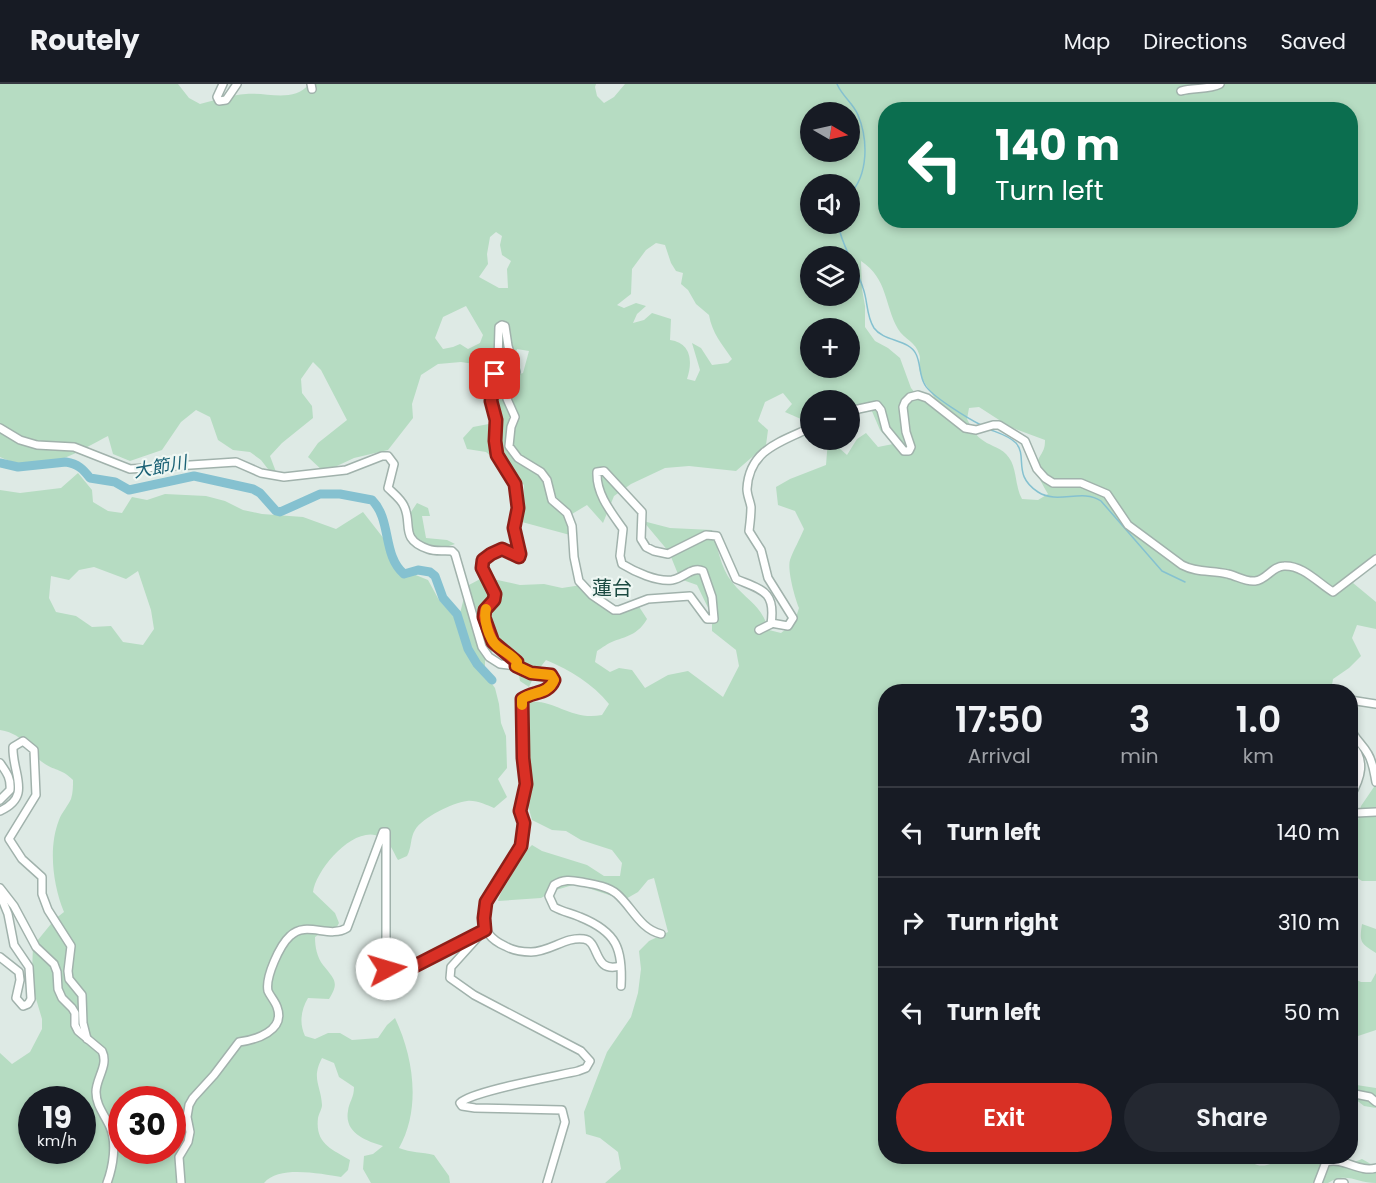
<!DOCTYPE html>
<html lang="en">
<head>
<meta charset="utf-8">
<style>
  :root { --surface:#171b24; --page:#242831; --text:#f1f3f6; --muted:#9ea1a6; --line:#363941; --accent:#d93025 }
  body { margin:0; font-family:Poppins,"Noto Sans JP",sans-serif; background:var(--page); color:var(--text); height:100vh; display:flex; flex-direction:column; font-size:22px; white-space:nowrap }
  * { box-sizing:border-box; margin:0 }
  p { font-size:20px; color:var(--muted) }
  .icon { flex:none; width:33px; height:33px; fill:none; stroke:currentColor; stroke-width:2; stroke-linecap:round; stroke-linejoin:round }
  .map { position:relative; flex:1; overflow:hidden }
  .sheet { position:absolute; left:878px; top:600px; width:480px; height:480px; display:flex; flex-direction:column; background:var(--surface); border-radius:24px; box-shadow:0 3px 9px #0003 }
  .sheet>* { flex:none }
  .guide { position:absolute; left:878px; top:18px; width:480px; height:126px; border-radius:24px; box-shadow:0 3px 9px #0003; background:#0b6e4f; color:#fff; overflow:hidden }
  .needle { width:39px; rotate:99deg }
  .tools { position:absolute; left:800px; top:18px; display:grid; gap:12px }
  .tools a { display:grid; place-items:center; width:60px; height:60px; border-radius:50%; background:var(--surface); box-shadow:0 3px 9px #0003; font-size:30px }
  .speed { position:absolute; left:18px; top:1002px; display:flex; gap:12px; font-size:30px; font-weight:700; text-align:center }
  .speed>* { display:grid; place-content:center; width:78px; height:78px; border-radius:50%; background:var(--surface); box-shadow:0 3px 9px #0003; line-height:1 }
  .speed small { font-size:15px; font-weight:400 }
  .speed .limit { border:9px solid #d22; background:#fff; color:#111 }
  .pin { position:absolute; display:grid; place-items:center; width:51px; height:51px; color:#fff; margin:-26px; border-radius:12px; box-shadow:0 3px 9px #0006 }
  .me { position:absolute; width:66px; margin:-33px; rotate:84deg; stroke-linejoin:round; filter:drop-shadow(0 0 4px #0008) }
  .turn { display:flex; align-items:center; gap:21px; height:126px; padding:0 18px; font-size:27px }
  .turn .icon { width:78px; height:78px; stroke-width:2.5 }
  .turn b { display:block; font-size:42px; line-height:51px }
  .eta { display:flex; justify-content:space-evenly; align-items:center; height:102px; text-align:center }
  .eta b { font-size:36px; font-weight:600; line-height:42px }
  .cta { display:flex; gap:12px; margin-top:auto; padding:12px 18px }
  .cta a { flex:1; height:69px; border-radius:36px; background:var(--accent); color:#fff; font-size:24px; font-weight:600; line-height:69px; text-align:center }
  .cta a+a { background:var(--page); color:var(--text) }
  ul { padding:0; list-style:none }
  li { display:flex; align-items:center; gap:18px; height:90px; padding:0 18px; border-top:2px solid var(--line) }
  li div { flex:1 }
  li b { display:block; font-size:22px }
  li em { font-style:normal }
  header { display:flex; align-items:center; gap:36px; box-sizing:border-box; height:84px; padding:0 30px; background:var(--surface); border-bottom:2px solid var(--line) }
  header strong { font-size:28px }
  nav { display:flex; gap:33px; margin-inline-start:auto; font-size:21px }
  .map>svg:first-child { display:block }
  .green { fill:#b6dcc2; fill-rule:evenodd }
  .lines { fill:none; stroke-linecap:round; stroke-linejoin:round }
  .stream { stroke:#85c1d0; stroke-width:1.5 }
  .river { stroke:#85c1d0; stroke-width:9 }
  .minor-casing { stroke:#a1b2ac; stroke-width:10 }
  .minor { stroke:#fff; stroke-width:7 }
  .route-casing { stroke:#8d1f18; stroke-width:15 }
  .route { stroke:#d93025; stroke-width:10 }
  .slow { stroke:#f59e0b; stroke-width:10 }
  .labels { text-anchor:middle; stroke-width:4.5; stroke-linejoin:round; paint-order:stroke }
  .water-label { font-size:18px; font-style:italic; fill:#1a6175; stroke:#eef7f3 }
  .quarter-label { font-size:20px; fill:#1c4b42; stroke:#eef7f3 }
</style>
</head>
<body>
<header>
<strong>Routely</strong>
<nav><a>Map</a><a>Directions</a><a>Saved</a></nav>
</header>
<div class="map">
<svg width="1376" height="1099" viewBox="0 0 1376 1099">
  <rect width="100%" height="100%" fill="#deeae5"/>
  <!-- green -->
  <g class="green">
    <path d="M0,0h178l11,14 11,6c15,-4 31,-9 46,-10 21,-2 48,9 63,-10h287l-1,3 2,9 7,7 10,-6 11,-13h751v481l-11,5 -12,13 23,19v27l-19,-4 -5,13 9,18 -12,12 -16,11 -2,12 -446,1v464h367l-1,6c15,10 25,-4 40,-5 9,-1 21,-2 29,0 15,4 28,9 42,2l14,8v16c-19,0 -30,-12 -48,0h-723l16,-14 -3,-17 -18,-14 -14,-4 -2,-22 23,-60 24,-35 7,-24 3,-24 -2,-18 10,-10 19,-9 -14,-54 -6,2 -10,12 -14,8 -48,-16 -20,6 -15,8 -43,3c3,-11 9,-17 14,-27 7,-11 10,-20 20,-29l10,6 45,14 17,11h16l2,-13 -10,-13 -31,-10 -15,-9 -14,-1 -20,-10 -5,-18 2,-100c26,-3 42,19 73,13l7,-11c-16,-20 -39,-34 -63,-44l-11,14 -6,13 -9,-6 -4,-22 -15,-13 -16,10v18l10,14 4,16 2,19 5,13 1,32 -9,11 9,18 -13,11c-8,-3 -17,-8 -27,-7 -15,2 -44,16 -52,29 -5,8 -3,17 -8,26l-9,4c-5,-8 -8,-19 -17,-23 -26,-14 -65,32 -68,55l22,21 4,10 -5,9 -10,-1 -9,6c0,10 2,20 8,28 11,14 17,17 6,34l-21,-1c-7,12 -9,25 -3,38l10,3 13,-6h12l12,7 26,-2 9,-13 8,-7c19,40 26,91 4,130 12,5 23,4 35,7l15,21 1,7h-79l-8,-14 1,-13 9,-2 10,-8c-17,-5 -39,-13 -35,-35 1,-9 6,-13 6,-24l-15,-10 -5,-14 -12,-5c-11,21 -1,27 0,47 0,4 -3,8 -4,13 -3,26 14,31 32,42l-2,10 -7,7c-20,-3 -62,-12 -77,6h-264v-130l12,11 18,-12 12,-23v-10l-8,-27 -2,-20 1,-26 22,-27 9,-7c-11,-27 -16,-64 -5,-92 3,-8 9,-14 12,-21 2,-6 2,-13 2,-19 -11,-11 -17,-9 -28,-16 -20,-13 -17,-29 -45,-34v-240l20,3 41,-5 17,-15 14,17 1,12 15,9 14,2 10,-16 15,3 18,-6 41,2 19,5 18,9 19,4 41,3 33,12 27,-17 25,32 8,23 32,13 11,20 19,21 9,-35 17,-9 36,8 24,-1 18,4 26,-4 19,22 11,2 18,-6 11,17c-8,14 -18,17 -33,22 -6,2 -12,7 -17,10l-2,11 15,10 9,-4 13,2 13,18 23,-13 20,-4 35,26 16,-31 -3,-16 -24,-19v-15l-15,-31 -17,-6 -11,-27 -26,-31 27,7 42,2c6,17 8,37 20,52 16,20 28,21 37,48l12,3 13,-10 5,-15c-4,-10 -12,-38 -9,-48 3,-9 10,-21 14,-31l-9,-18 -17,-6 -2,-18 14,-8 36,-14 2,-25h5l5,7 9,8 10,-16 9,-6 12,14 15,-3 -13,-14 -9,-21 -22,4v-13h-39v23l-25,-11 7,-8 -9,-11 -18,9 -7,19 10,9 -2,15 -30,26 -47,-5 -24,2 -34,16 -17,12 -11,27 -16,-18 -15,9 -2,21 -48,-13 2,-37 -38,-33 -19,-3 -4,-11 10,-11 21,-4 1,-10 -7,-23 11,-8 -3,-4c7,-11 7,-19 -6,-25l-9,9 -7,2 -13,-2 -23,2 -17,11 -9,29 1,14 -25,32 -34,8 -30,14 -16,-15 10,-14 29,-23 -26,-50 -8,-8 -12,17 1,14 10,13 1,12 -31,25 -12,13 6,16 -5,1 -10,-13 -11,-8 -17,-2 -15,-10 -8,-23 -14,-7 -15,12 -19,28 -32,11 -17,-7 -5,-18c-37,19 -66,41 -108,21zM885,26h465v110h-465zM810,28h39v40h-39zM810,100h39v40h-39zM496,148l6,4 -2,9 2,10 9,6 -4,8 1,19h-9l-20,-11 9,-13 -1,-10 3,-17zM656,159l9,2 6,18 5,8 7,2 -2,11 7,6 8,14 13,11c3,18 13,29 23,44l-4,4 -16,2 -11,-17 -9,-5 8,27 -5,11 -8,-2c6,-18 4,-36 -17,-39l1,-21 -19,-6 -8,7 -11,3 4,-9 9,-8 -10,-3 -12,5 -7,-3 14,-11 1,-25 14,-19zM810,172h39v40h-39zM861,177c27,18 23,43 37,68 6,10 18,13 21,25 2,4 0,9 0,14 2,11 9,20 15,29l-17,-2 -6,-7 -11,-30 -12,-10 -13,-7 -10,-14v-21l-3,-17zM466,222l17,29 -3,8 -12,6 -8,-5 -7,3 -10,2 -8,-11 8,-21zM810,244h39v40h-39zM517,265l12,2 -6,22 -9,3 -4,-6zM979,323l31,20 35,13c0,9 -2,11 -6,18 -6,13 3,25 9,36l-10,6 -16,-1c-8,-14 -4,-33 -16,-45 -7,-7 -18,-9 -25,-15 -7,-5 -10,-13 -14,-20l2,-11zM94,483l32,12 12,-8 13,39 3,19 -11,16 -20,-3 -12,-16 -19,1 -16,-11 -20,-4 -7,-14 2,-22 18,4 10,-10zM32,1016h50v50h-50zM122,1016h50v50h-50z"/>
    <path d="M417,419l11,5 2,8h-8l4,22 21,2 8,4 -12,4 -22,-2 -8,-9 -2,-25z"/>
    <path d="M1376,700v97h-14l-12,-8v-59l8,6 3,-14z"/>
    <path d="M1362,840l14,5v24c-15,-10 -17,-10 -14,-29z"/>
    <path d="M1376,889v57l-18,6 -1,-9 -7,-12v-38l11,5h10z"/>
    <path d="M1350,1000l26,4v20l-12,-2 -14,-11z"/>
  </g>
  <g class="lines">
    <!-- stream -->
    <g class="stream">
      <path d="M837,0c5,12 16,19 21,31 10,24 11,60 -9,80"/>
      <path d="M838,140c4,23 18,42 25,64 5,13 3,28 11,40 10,14 35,11 42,26 5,10 3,22 9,31 6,11 44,34 56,40"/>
      <path d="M991,346c8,3 18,6 25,13 12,14 -4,32 22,49 20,13 44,-4 63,9l61,70 23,11"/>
    </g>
    <!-- river -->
    <path class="river" d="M0,379l18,4 48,-5c12,2 17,7 24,16l25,4 14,8 65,-14 59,13 7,4 16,18 4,1 40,-18h20l32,6c20,20 10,55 32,74l14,-4 12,2 5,4 8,22 14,16 11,35 9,15 15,16"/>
    <defs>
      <g id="minor">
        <path d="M223,0l-6,13 2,4 7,-1 11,-16"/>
        <path d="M311,0l1,5"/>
        <path d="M1181,7c13,-4 27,-1 39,-7"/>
        <path d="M849,327l28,-6 4,5 5,19 18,22h5l2,-4 -5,-15 -3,-25 2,-5 5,-5 8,-2 9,3 38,30 11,2 17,-5h6l26,16 12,28 8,9 8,5h28l26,11 21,31 54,40c15,8 30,5 46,9 9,2 17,8 27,7 12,-1 17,-15 29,-15 19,-1 34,17 49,26l43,-33"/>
        <path d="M0,344l20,12 17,5 37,2 56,22 106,-7 25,11 23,4 62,-7 36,-14h6l6,8 -6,24c5,5 13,11 16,18 9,18 -5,33 24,43 8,3 16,1 24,2l3,3 27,93 7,10 11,7 16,2 15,7 20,2 3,5c-6,15 -21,11 -32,19l1,59 4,26 -7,27 4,12 -3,23c-6,7 -10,16 -15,23 -15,25 -41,59 -1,77 7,4 18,6 26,6 19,0 35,-16 53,-13 16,2 9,35 36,27"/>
        <path d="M771,539l17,3 5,-8 -25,-40 -7,-28 -12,-19c1,-8 2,-15 2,-24 -1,-6 -4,-12 -4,-18 2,-39 33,-47 63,-61"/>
        <path d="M516,582l1,-4 -24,-20 -8,-25v-7l9,-10 1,-6 -13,-26 1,-8 8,-6 11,-5 17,8 1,-3 -6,-26 4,-20 -3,-24 -18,-29 -2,-14 1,-21 -5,-19 7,-40 1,-34 3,-2 3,1 3,20 8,26 -9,27 8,18 -4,10 -2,19 9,12 23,14 6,8 5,20 15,13 5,13 2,31 5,24 13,14 22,15h5l29,-11 42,-3 17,23h7l-2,-22 -9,-26c-11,-5 -19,7 -31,9 -15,2 -37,-8 -50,-16l-2,-8 3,-27c-12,-17 -27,-35 -26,-57l7,-1 38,41 -1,27 5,8 8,4 14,3 38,-19 11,1 19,43c26,11 40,12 35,45l-12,6"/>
        <path d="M1350,616l26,4"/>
        <path d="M1350,637c2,18 10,19 18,33 5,8 6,18 8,28"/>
        <path d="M1350,659c17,17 11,35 0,54"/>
        <path d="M0,679c7,10 11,15 10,27l-10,10"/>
        <path d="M1350,724l6,5 20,-1"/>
        <path d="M0,727c33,-15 12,-37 13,-64l10,-6 11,9 2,45 -27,44 13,20 20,18v17l6,16 23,36 -3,25 1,8 13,16 1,28 4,16"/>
        <path d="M0,804l14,18 22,41 18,17 3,8 1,17 4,9 10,10 3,5v12l3,6 24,20c7,14 -6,27 -6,41 0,14 9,23 14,35 7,16 3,40 -3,56"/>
        <path d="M0,810l8,20 6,31 15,22 2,32 -3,5 -5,2 -7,-8 4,-18 -1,-8 -19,-15"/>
        <path d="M479,852l-28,31 -1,11 24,17 107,56 9,10 -4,7 -8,3c-21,5 -106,20 -118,32l2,3 13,2 87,2 3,12 -18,61"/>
        <path d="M621,902c2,-37 -4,-54 -41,-69 -9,-4 -17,-5 -26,-10l-5,-11 5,-11c9,-6 17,-5 27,-3 11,2 27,4 36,12 15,13 23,35 44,40"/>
        <path d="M1350,1009l20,4 6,5"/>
        <path d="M181,1099l-2,-26 9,-15 2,-10 -3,-15 2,-12 4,-7 21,-23 25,-33c16,-2 47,-11 38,-35 -2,-6 -7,-11 -9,-16 -3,-14 12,-46 22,-55 16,-16 39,3 57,-8l36,-96h3v116l3,24 10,2 86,-44"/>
        <path d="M1318,1099l8,-21c18,-5 33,11 50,6"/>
        <path d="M1338,1099h6"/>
      </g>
    </defs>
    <!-- minor casing -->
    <use href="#minor" class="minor-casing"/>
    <!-- minor -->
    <use href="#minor" class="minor"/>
  </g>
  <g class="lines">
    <defs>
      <path id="route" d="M387,885l4,5h8l86,-44 -1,-12 2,-16 35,-56 3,-23 -4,-12 6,-27 -3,-26 -1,-59c11,-8 26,-4 32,-19l-3,-5 -20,-2 -15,-7 1,-4 -24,-20 -9,-25 1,-7 9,-10 1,-6 -13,-26 1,-8 8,-6 11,-5 17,8 1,-3 -6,-26 4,-20 -3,-24 -18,-29 -2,-14 1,-21 -5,-19 4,-27"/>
    </defs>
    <!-- route casing -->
    <use href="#route" class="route-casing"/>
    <!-- route -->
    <use href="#route" class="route"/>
    <!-- slow -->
    <path class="slow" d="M486,525c-3,10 3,30 11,37 7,6 15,9 20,16l-1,4 15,7 20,2 3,5c-6,15 -21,11 -32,19v6"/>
  </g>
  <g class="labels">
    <!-- water labels -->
    <g class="water-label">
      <text transform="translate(160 383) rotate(-10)" y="6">大節川</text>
    </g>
    <!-- quarter labels -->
    <g class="quarter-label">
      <text x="612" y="511">蓮台</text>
    </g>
  </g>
</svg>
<div class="tools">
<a><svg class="needle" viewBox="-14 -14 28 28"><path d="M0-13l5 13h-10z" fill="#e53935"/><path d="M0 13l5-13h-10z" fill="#9ea1a6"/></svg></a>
<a><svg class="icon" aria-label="sound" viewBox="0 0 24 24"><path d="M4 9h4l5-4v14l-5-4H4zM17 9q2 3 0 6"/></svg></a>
<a><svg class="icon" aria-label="layers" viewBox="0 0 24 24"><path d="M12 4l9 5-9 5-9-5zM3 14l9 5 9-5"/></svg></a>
<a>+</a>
<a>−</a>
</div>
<div class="speed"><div>19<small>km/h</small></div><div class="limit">30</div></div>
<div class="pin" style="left:495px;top:290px;background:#d93025"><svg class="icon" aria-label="arrive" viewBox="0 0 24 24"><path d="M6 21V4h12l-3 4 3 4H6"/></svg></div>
<svg class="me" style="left:387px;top:885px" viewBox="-20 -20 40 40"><circle r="19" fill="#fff"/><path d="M0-13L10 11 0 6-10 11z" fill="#d93025"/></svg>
<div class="guide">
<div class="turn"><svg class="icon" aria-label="left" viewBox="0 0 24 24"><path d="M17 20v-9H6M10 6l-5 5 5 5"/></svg><div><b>140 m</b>Turn left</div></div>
</div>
<section class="sheet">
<div class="eta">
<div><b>17:50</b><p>Arrival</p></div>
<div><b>3</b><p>min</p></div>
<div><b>1.0</b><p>km</p></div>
</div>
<ul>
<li><svg class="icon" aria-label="left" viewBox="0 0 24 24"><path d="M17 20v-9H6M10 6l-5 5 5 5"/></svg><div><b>Turn left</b></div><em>140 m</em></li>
<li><svg class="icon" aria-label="right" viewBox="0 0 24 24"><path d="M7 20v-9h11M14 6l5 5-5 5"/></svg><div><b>Turn right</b></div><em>310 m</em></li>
<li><svg class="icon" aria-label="left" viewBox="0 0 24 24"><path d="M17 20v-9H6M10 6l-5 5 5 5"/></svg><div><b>Turn left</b></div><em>50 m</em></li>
</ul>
<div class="cta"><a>Exit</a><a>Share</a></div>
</section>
</div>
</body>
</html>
